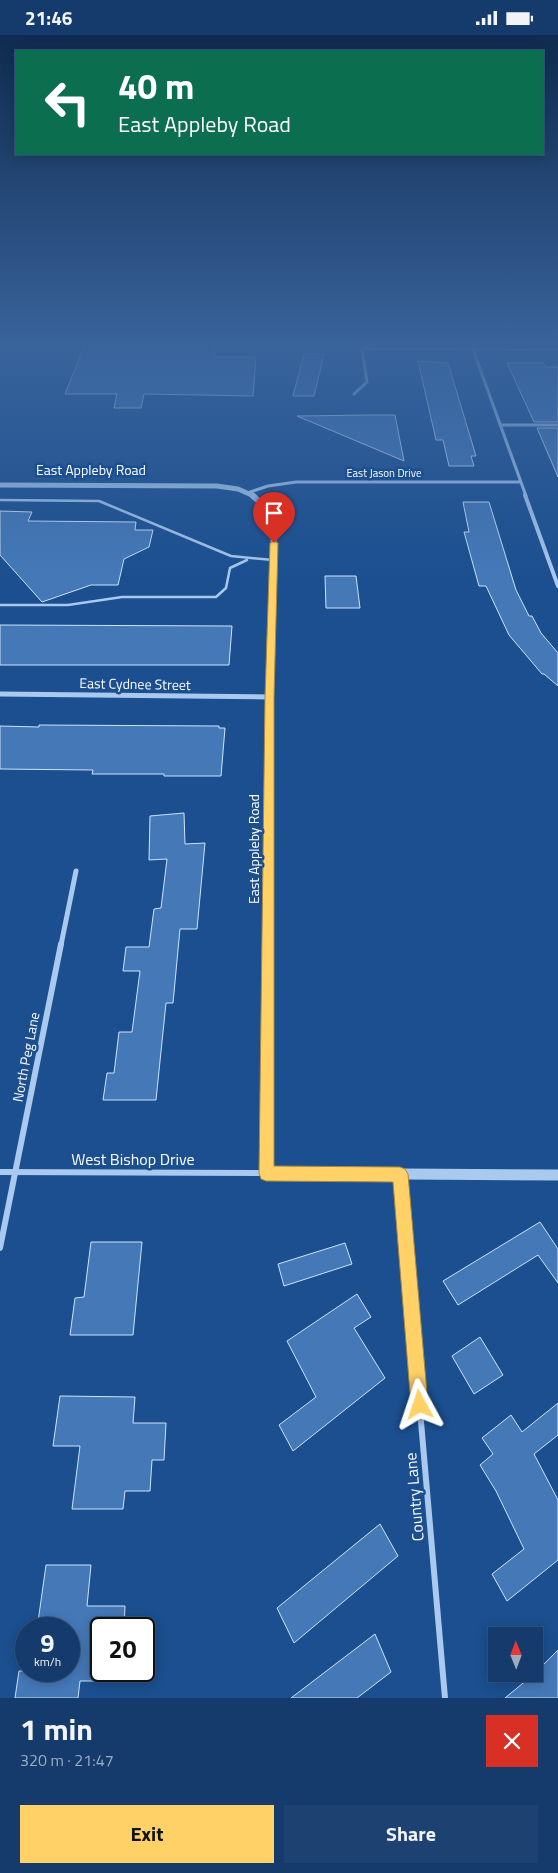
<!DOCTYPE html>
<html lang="en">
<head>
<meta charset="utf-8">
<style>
  :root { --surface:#143b6b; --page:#1d4271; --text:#f1f3f6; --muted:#9dadc1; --line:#33557e; --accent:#ffd166 }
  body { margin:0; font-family:"Titillium Web",sans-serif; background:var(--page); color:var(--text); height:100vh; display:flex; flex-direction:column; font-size:19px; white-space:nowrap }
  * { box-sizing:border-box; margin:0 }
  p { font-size:16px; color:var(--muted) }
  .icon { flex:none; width:28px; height:28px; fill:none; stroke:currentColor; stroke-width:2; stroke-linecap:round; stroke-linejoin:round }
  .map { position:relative; height:1663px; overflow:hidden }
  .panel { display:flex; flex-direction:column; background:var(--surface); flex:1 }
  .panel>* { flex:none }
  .banner { position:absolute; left:15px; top:15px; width:529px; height:105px; border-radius:0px; box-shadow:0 2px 12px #0003,0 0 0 1px var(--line); background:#0b6e4f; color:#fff; overflow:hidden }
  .needle { width:32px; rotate:359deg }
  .controls { position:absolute; left:488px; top:1592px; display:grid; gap:10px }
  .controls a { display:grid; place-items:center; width:55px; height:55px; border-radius:0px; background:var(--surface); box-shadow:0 2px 12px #0003,0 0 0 1px var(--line); font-size:25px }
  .speed { position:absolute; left:15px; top:1582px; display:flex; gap:10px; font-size:25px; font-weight:700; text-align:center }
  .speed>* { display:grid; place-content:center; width:65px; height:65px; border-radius:50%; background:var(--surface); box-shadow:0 2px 12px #0003,0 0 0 1px var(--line); line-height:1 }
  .speed small { font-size:12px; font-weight:400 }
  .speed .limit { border:2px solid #111; border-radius:8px; background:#fff; color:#111 }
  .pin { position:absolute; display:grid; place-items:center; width:42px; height:42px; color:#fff; margin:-51px -21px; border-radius:50% 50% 50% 0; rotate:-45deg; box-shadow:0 0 5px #0007 }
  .pin .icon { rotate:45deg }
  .me { position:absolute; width:55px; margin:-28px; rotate:355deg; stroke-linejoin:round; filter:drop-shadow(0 0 4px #0008) }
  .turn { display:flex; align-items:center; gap:18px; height:105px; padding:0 20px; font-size:22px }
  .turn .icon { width:65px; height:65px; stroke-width:2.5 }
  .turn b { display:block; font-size:35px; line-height:42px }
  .round { display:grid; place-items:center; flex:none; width:52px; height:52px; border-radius:0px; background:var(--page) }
  .head { display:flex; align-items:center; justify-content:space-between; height:85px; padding:0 20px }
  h1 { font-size:30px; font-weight:700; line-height:38px }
  .button { display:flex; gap:10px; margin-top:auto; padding:10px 20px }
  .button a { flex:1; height:58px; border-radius:0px; background:var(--accent); color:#111; font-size:20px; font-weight:700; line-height:58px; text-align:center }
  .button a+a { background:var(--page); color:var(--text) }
  .status { display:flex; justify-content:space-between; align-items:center; height:35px; padding:0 25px; background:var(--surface); direction:ltr }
  .status svg { height:14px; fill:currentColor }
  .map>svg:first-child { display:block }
  .building { fill:#4478b7; stroke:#cfe3fa }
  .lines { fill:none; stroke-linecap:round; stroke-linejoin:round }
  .service-far2 { stroke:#a9c9ee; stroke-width:2.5 }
  .service-far1 { stroke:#a9c9ee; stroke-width:4.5 }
  .service { stroke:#a9c9ee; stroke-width:6 }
  .minor-far3 { stroke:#a9c9ee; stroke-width:3 }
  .minor-far2 { stroke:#a9c9ee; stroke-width:4 }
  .minor-far1 { stroke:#a9c9ee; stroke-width:5 }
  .minor { stroke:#a9c9ee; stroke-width:6 }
  .tertiary-far3 { stroke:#a9c9ee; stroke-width:5 }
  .tertiary-far2 { stroke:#a9c9ee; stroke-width:6 }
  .tertiary-far1 { stroke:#a9c9ee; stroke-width:8 }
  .tertiary { stroke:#a9c9ee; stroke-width:11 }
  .route { fill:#ffd166; stroke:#a68842 }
  .labels { text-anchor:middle; stroke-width:5; stroke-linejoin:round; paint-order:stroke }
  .far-street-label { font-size:11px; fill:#fff; stroke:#1b4f8f }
  .street-label { font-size:14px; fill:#fff; stroke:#1b4f8f }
  .near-street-label { font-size:16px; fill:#fff; stroke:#1b4f8f }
</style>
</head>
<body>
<div class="status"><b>21:46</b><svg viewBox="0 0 49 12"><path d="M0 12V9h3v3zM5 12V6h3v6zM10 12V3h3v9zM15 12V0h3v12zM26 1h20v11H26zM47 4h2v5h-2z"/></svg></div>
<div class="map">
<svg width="558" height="1663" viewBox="0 0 558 1663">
  <rect width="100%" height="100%" fill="#1b4f8f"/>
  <!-- building -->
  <g class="building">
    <path d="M85,309h131l-2,13h42l-3,39 -109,-2 -3,14h-27l3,-14h-52z"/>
    <path d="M304,319h20l-10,42h-21z"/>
    <path d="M418,326l30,2 28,93h-5l3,10h-25l-6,-26h-7z"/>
    <path d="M507,328h36l2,4h13v55h-24z"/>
    <path d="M368,380h27l9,46 -107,-45z"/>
    <path d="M537,393h21v49z"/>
    <path d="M463,467h26l27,88 13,26h3l9,17 17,20v33l-14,-12h-2l-33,-39 -23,-49h-7l-15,-54h5z"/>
    <path d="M0,476l32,1 -4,9 108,1 -1,8h18l-4,17 -25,12 -6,26h-27l-49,17 -42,-47z"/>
    <path d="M325,541h31l4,32h-34z"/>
    <path d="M0,590l232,1 -3,39h-229z"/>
    <path d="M39,690l180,1v2h6l-4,48h-57v-2h-72l1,-4 -93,-1v-43l39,1z"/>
    <path d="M184,778l1,31 20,-1 -8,86h-17l-7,74h-7l-10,97h-53l4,-27h7l5,-41h13l8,-61h-17l3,-24h23l5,-38 7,-1 6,-49 -18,1 1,-44z"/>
    <path d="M540,1187l18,27v34l-20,-28 -80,50 -15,-24z"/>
    <path d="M91,1207h51l-9,93h-63l5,-37 9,-1z"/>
    <path d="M345,1208l7,21 -68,22 -6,-22z"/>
    <path d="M357,1259l14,23 -17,11 31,50 -92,73 -14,-26 37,-28 -29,-56z"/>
    <path d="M480,1302l23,38 -29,19 -22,-38z"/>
    <path d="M60,1361l75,1 -2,26h33l-2,37h-12l-2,31h-25l-2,18h-51l8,-63h-27z"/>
    <path d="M558,1368v32l-24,19 24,46v60l-51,41 -15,-27 32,-25 -28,-58 -16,-26 13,-11 -11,-16 29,-23 11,17z"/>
    <path d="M380,1489l18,32 -104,87 -17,-35z"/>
    <path d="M46,1530h45l-4,41h38l-1,23h-23v52h-21l-2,17h-63l4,-27h50v-42h-32z"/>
    <path d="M375,1599l16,38 -34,26h-66z"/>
    <path d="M558,1615v48h-53l29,-24z"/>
  </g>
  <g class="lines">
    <!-- service-far2 -->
    <g class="service-far2">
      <path d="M0,465l99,1 132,55 42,4"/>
      <path d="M0,570h68l54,-8h94l10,-9 4,-20 17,-8"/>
    </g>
    <!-- service-far1 -->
    <path class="service-far1" d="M400,1139l9,99"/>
    <!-- service -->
    <path class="service" d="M408,1237l37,426"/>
    <!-- minor-far3 -->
    <g class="minor-far3">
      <path d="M471,309l55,152"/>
      <path d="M354,359l13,-12 -5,-34 196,2"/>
      <path d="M500,390h58"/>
      <path d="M250,457l18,-6 28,-4h223"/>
    </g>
    <!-- minor-far2 -->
    <path class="minor-far2" d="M525,460l33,91"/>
    <!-- minor-far1 -->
    <g class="minor-far1">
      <path d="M0,659l270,3"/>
      <path d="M61,910l15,-74"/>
    </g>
    <!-- minor -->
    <g class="minor">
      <path d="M0,1137l266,1"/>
      <path d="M0,1213l61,-304"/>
    </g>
    <!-- tertiary-far3 -->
    <path class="tertiary-far3" d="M0,450l217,1 21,3 16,7"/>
    <!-- tertiary-far2 -->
    <path class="tertiary-far2" d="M252,460l13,12 9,20 -4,164"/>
    <!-- tertiary-far1 -->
    <path class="tertiary-far1" d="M268,910l2,-255"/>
    <!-- tertiary -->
    <path class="tertiary" d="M268,909l-2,229 292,2"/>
  </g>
  <!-- sky -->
  <linearGradient id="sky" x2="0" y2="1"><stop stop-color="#0f2b4f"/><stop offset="0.57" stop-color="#39639b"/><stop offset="1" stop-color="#39639b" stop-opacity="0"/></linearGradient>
  <rect width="558" height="542" fill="url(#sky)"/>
  <!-- route -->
  <path class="route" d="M274,506l4,2 -4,154v469l126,1 5,2 3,5 20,231 -2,6 -6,3 -6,-3 -3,-6 -18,-223 -127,-1 -5,-2 -2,-6 6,-476 5,-154z"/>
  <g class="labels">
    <!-- far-street labels -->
    <g class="far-street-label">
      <text x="384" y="442">East Jason Drive</text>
    </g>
    <!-- street labels -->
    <g class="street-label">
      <text x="91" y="440">East Appleby Road</text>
      <text transform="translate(135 649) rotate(1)" y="5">East Cydnee Street</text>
      <text transform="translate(254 814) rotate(-90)" y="5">East Appleby Road</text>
      <text transform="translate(26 1022) rotate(-79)" y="5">North Peg Lane</text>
    </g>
    <!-- near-street labels -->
    <g class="near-street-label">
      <text x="133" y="1130">West Bishop Drive</text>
      <text transform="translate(414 1462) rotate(-95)" y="6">Country Lane</text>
    </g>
  </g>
</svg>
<div class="controls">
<a><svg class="needle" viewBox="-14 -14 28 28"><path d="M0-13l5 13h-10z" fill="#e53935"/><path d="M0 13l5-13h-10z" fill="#9dadc1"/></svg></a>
</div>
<div class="speed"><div>9<small>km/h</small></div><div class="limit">20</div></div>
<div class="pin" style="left:274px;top:508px;background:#d93025"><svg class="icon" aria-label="arrive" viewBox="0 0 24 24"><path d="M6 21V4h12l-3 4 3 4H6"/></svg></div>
<svg class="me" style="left:420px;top:1370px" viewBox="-20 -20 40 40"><path d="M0-17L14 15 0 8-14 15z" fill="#ffd166" stroke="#fff" stroke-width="4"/></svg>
<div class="banner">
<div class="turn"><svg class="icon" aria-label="left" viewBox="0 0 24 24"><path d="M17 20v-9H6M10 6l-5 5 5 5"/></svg><div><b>40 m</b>East Appleby Road</div></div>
</div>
</div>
<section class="panel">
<div class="head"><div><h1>1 min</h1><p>320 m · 21:47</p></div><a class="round" style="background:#d93025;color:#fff"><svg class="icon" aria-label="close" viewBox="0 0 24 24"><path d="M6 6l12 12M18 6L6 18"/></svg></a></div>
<div class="button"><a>Exit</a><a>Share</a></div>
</section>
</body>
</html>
